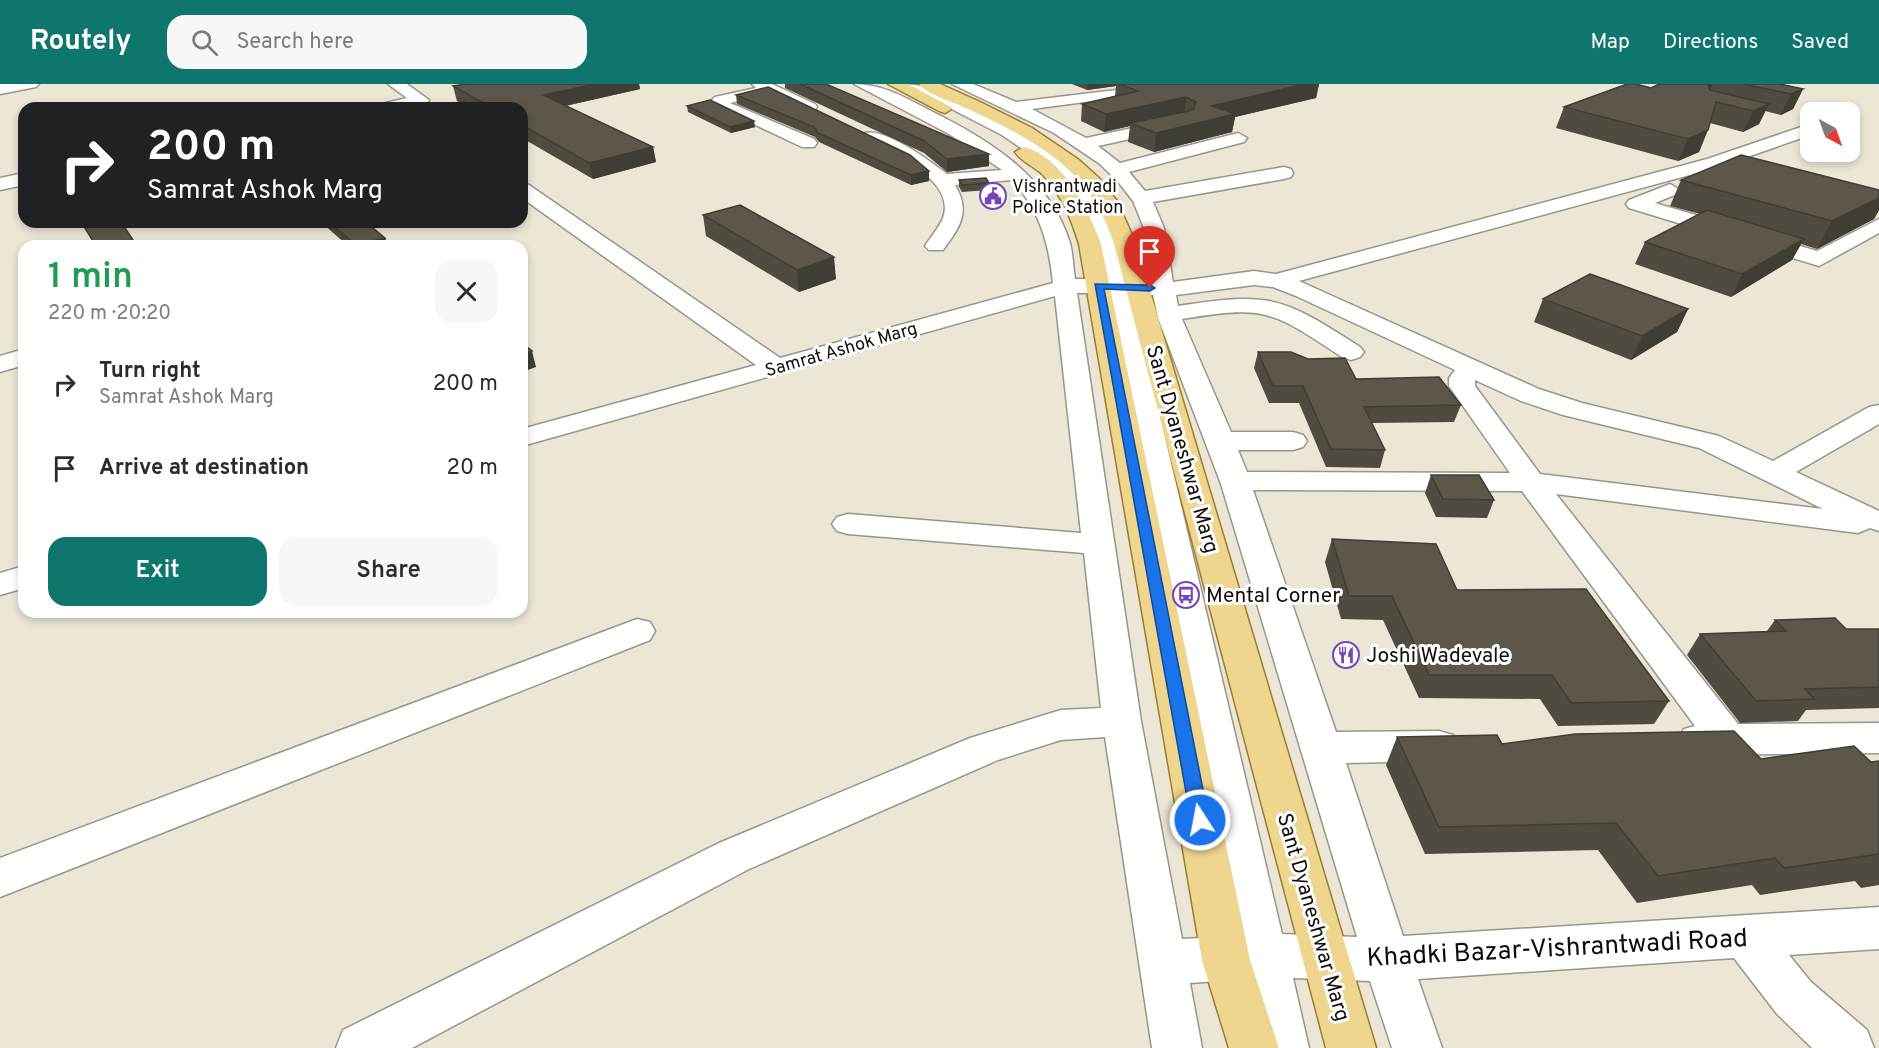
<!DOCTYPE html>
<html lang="en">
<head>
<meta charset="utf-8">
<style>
  :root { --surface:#fff; --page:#f7f7f7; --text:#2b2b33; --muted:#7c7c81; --accent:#0f766e }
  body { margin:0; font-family:Overpass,sans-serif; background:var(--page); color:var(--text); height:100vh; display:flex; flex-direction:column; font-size:22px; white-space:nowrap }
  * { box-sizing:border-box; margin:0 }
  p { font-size:20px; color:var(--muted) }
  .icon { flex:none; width:33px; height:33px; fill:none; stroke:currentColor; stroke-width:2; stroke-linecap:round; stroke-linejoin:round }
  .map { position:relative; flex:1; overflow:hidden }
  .panel { position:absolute; left:18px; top:156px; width:510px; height:378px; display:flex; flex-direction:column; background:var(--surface); border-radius:18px; box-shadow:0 3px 9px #0003 }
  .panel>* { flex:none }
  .guide { position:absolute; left:18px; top:18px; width:510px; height:126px; border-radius:18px; box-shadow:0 3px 9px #0003; background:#202124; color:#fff; overflow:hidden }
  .needle { width:39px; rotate:139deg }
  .tools { position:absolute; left:1800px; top:18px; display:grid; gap:12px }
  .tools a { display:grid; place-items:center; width:60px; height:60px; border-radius:12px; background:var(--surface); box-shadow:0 3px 9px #0003; font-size:30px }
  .pin { position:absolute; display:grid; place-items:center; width:51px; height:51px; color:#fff; margin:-62px -26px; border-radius:50% 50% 50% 0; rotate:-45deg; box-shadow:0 0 6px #0007 }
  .pin .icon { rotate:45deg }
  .me { position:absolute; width:66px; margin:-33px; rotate:349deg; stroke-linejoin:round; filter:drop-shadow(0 0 4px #0008) }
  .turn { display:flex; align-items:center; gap:21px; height:126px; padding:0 30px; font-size:27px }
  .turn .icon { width:78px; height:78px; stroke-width:2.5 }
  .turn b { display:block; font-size:42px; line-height:51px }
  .round { display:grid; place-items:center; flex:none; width:63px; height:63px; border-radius:18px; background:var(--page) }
  .headline { display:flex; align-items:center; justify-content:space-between; height:102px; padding:0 30px }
  h1 { font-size:36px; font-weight:600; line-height:45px; color:#1e9e55 }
  .primary-button { display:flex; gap:12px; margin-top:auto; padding:12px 30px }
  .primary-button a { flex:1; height:69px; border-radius:18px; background:var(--accent); color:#fff; font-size:24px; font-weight:600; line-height:69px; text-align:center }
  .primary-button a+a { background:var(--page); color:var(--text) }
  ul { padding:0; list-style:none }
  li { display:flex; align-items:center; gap:18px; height:84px; padding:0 30px }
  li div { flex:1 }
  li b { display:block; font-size:22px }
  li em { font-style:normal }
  header { display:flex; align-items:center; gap:36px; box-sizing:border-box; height:84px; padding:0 30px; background:var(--accent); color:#fff }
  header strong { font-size:28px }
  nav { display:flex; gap:33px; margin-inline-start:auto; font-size:21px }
  .search { width:420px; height:54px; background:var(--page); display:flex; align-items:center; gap:15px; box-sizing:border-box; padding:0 21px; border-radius:18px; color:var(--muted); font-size:22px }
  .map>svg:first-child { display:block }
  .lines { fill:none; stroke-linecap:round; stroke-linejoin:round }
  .minor-casing { stroke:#9a9587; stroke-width:3 }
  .major-casing { stroke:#9a7e2e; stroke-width:3 }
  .minor { fill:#fff; fill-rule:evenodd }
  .major { fill:#efd68e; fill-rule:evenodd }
  .wall { fill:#4f4b40 }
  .shaded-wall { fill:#403d34 }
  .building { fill:#5c574a; stroke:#403d34; stroke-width:1.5 }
  .route { fill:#1a73e8; stroke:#114b97; stroke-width:1.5 }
  .labels { text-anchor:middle; stroke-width:6; stroke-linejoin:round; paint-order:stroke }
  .far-poi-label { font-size:18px; fill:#100e09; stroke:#fff; text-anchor:start }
  .far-street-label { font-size:18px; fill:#100e09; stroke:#fff }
  .street-label { font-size:21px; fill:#100e09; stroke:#fff }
  .poi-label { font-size:21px; fill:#100e09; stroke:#fff; text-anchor:start }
  .near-street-label { font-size:26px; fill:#100e09; stroke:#fff }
</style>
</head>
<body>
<header>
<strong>Routely</strong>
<div class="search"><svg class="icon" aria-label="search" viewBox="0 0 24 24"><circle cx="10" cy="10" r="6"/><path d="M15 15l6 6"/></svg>Search here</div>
<nav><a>Map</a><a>Directions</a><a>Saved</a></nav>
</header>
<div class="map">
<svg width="1879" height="964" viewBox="0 0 1879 964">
  <rect width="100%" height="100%" fill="#ece6d6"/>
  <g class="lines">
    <defs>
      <g id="minor">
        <path d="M0,0h39l-3,3 -36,7z"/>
        <path d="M388,0h19l22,16 -2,3 -21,5h-31l2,-3 30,-7z"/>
        <path d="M752,0h20l43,20 2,3 -2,3 -6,2 -40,-18 -39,9 84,36 3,4 -3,4h-12l-93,-44 6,-6 41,-9z"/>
        <path d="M854,0c29,0 52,14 77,27 57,28 119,66 139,132 3,11 3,24 5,36h30l-15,-59 -23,-36 -20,-18 -45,-31 -99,-51c58,0 173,74 202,125 12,22 17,47 23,70l23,2 -7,-53 -11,-27 -14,-18 -19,-19 -46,-31 -102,-49h21l43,18 150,-18 2,3 -3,3 -5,2 -128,17 54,29 88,-19 8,5 -2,4 -82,18 22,17 118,-30 9,5 -3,4 -115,30 16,19 139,-24 7,2 2,4 -2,4 -7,2 -131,23 11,26 9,54 81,-11 22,3 431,-115 103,-35v11l-91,32 -420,114 240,108 43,14 137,33 54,25 96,-54 10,-2v19l-83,48 83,39v20l-9,-3 -12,5 -302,-39 182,230 141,-1v30l-181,2 -14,-4 -6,-11 6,-11 11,-3 -173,-235 -269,-1 83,242 103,-1 14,4 6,11 -6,11 -14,4 -93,2 57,173 476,-29v42l-90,6 22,27 56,48 7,18h-62l-35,-34 -43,-56 -316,21 24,69h-50l-22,-67 -77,-3 16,70h-50l-14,-69 -55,4 12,65h-50l-47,-311 -44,3 -63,20 -249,109 -337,179h-76l7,-18 376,-187 251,-105 91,-28 40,-2 -17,-155 -236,-19 -11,-3 -5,-7 5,-7 11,-3 233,19 -26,-237 -533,150v-17l234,-64 -234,-167v-15l7,2 251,173 273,-75c-4,-39 -13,-73 -41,-103l-57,5c16,27 5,42 -12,65h-14l-4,-4c6,-9 14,-19 18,-28 14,-39 -53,-65 -78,-77l-3,-4 3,-4c21,-5 65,28 82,41l55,-4 -53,-36zM1254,201l19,2 23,9 159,74 -6,8v8l61,87 -263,-1 -9,-22h55l10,-3 4,-6 -4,-6 -10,-3h-62l-49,-113c85,-14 90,-8 160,38l9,3 9,-3 4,-5 -4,-5c-79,-51 -89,-55 -182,-41l-2,-11zM1077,209h31l128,643 -54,3 -41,-218zM1131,209l22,2 5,23 63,166 136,453 -75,-3zM1475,296l46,21 42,14 136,33 124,61 -283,-35 -65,-88z"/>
        <path d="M24,89v12l-24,5v-12z"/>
        <path d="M1670,100l10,6 -3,4 -22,9 162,48 62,-32v14l-60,33 -190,-58 -3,-4 3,-4z"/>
        <path d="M24,265v16l-24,7v-16z"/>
        <path d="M24,482v22l-24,7v-22z"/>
        <path d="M637,535l13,3 5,9 -5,9 -650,257v-39z"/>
      </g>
      <g id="major">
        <path d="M888,0h20l45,24 -8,5 -6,-2z"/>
        <path d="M919,0h21l40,18 52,26 47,32 20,18 18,23 19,43 240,804h-50l-212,-804c-23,-75 -78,-103 -146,-135 -14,-7 -39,-13 -49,-25z"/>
        <path d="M1024,63c38,9 65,64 77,97l149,716 29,88h-50l-27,-88 -123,-716c-8,-26 -18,-51 -38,-71 -8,-7 -20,-12 -26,-21z"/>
      </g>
    </defs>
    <!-- minor casing -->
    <use href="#minor" class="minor-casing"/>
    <!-- major casing -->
    <use href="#major" class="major-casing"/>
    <!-- minor -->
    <use href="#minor" class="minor"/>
    <!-- major -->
    <use href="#major" class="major"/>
  </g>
  <!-- wall -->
  <g class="wall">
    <path d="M465,0h174l1,5 -75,17 88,41 3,15 -63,17 -71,-41v-30h-52l-13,-7 -4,-15z"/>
    <path d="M785,0h41l163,70v12l-42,6 -23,-19 -139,-65z"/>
    <path d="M1072,0h247l-3,14 -81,19 -3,15 -78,20 -26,-10 2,-16 -26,6 -23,-11 1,-17 33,-8 1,-10 -29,4z"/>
    <path d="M1659,0h121l23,5 -10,20 -12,6 -16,-4 -6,13 -16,8 -33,-9 -11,29 -21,9 -122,-33 8,-21 87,-19z"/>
    <path d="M736,11l193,76v10l-18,4 -92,-43 -4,-5 -78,-33z"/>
    <path d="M687,22l68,21 -24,6 -43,-21z"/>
    <path d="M959,96l30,3v7l-27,2 -3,-5z"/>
    <path d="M1681,96l198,10v20l-5,9 -57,30 -16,-5 -9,16 -61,37 -96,-33 10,-22 55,-28 -30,-8z"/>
    <path d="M703,131l133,64 -37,13 -93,-56z"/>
    <path d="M321,138h45l19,16 3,8h-40z"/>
    <path d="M1543,215l145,10 -11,23 -46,28 -97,-38z"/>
    <path d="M1258,268l98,27 105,26 -7,17 -82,1 13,27 -5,18 -54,-1 -27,-64h-30l-15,-35z"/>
    <path d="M1431,391l63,25 -7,18 -51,-1 -11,-24z"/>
    <path d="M1332,455l125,51 212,111 -15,23 -96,2 -18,-27 -121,-1 -36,-78 -42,-1 -16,-57z"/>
    <path d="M1775,536l71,9h33v79l-73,2 -8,11 -58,2 -53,-68 13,-21 67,-3z"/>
    <path d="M1397,653l364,22 110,3 8,-1v124l-18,3 -6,-7 -95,14 -8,-10 -115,18 -39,-53 -173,4 -39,-89z"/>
  </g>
  <!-- shaded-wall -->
  <g class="shaded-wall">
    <path d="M595,0h44l1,5 -93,21 -4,-15z"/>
    <path d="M1088,0h28v2l-29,4z"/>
    <path d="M1289,0h30l-3,14 -81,19 -3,15 -78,20 2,-19 56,-27z"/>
    <path d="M1707,0h6l-6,14z"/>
    <path d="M1803,5l-10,20 -12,6 10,-21z"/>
    <path d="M1186,13l-2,18 -54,8v3l-26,6 2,-18z"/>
    <path d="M1769,20l-10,20 -16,8 10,-21z"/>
    <path d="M754,37l1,6 -24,6 -1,-6z"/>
    <path d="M1708,46l-9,22 -21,9 10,-22z"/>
    <path d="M653,63l3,15 -63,17 -4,-16z"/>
    <path d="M989,70v12l-42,6v-13z"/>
    <path d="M929,87v10l-18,4v-10z"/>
    <path d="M1879,114v12l-5,9 -57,30 15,-28z"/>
    <path d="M385,154l3,8 -32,-1z"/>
    <path d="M1804,155l-12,21 -61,37 11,-23z"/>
    <path d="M834,173l2,22 -37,13 -2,-22z"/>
    <path d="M1688,225l-11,23 -46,28 11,-24z"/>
    <path d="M532,267l4,16 -14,5v-18z"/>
  </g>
  <!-- building -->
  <g class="building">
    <path d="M465,0h130l-52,11 110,52 -64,16 -67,-38v-17h-30l-39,-22z"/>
    <path d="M800,0h26l163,70 -42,5 -23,-18z"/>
    <path d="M1119,0h185l-92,22 23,8 -79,19 -26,-10 63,-13 3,-8 -10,-5 -80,17 -24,-10 56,-13z"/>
    <path d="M1627,0h9l15,4 8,-4h48l3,6 59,14 -16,7 -37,-9 -8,28 -20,9 -124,-32z"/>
    <path d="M1743,0h37l23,5 -12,5z"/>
    <path d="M768,3l142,68 19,16 -18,4 -93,-42 -4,-6 -78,-32z"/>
    <path d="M710,16l44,21 -24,6 -43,-21z"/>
    <path d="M1741,71l138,35v8l-47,23 -151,-41z"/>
    <path d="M986,94l3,5 -27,2 -3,-5z"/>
    <path d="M740,121l94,52 -37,13 -94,-55z"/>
    <path d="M1707,126l97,29 -62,35 -97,-32z"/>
    <path d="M97,138h24l16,24h-41l-13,-21z"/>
    <path d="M329,138h37l19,16 -29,7z"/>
    <path d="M1590,190l98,35 -46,27 -99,-37z"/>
    <path d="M522,259l10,8 -10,3z"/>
    <path d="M1258,268h33l17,7 37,-1 11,21 83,-2 22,28 -97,2 21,43 -54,-1 -28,-63h-30z"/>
    <path d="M1431,391h48l15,25 -51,-1z"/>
    <path d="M1332,455l104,5 21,46 129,-1 83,112 -98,2 -19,-28h-123l-37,-79h-43z"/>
    <path d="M1835,534l11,11h33v58l-74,2 9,10 -58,2 -56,-67 86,-3 -11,-11z"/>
    <path d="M1734,647l27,28 93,-13 17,16 8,-1v93l-95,14 -9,-10 -117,18 -42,-53 -177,4 -42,-90 100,-2 5,9 73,-10z"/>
  </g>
  <!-- route -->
  <path class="route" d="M1095,200l55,1 5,3 -5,3 -46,-2 105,531 -3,6 -6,2 -6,-2 -3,-6z"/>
  <!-- icons -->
  <defs>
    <symbol id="civic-ring" viewBox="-11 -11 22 22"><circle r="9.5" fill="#fff" stroke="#7543ba" stroke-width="1.5"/><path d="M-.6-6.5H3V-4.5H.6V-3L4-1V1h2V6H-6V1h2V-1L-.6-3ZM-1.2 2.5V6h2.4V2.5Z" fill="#7543ba"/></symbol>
    <symbol id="bus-ring" viewBox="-11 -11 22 22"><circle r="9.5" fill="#fff" stroke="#7543ba" stroke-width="1.5"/><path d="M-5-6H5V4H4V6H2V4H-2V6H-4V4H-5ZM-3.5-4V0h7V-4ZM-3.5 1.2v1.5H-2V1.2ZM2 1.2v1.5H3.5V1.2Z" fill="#7543ba"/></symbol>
    <symbol id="restaurant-ring" viewBox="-11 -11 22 22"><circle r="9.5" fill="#fff" stroke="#7543ba" stroke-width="1.5"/><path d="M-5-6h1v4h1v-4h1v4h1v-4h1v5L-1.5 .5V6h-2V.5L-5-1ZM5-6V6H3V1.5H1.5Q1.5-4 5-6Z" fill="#7543ba"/></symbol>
  </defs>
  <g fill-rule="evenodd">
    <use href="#civic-ring" x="978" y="97" width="30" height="30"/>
    <use href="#bus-ring" x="1171" y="496" width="30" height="30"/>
    <use href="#restaurant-ring" x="1331" y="556" width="30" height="30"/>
  </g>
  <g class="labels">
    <!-- far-poi labels -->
    <g class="far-poi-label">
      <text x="1012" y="108">Vishrantwadi<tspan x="1012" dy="21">Police Station</tspan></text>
    </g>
    <!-- far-street labels -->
    <g class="far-street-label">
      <text transform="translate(841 265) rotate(-16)" y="6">Samrat Ashok Marg</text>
    </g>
    <!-- street labels -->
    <g class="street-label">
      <text transform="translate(1183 365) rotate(74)" y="7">Sant Dyaneshwar Marg</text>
      <text transform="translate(1314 833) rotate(74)" y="7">Sant Dyaneshwar Marg</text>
    </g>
    <!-- poi labels -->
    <g class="poi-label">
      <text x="1206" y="518">Mental Corner</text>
      <text x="1366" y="578">Joshi Wadevale</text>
    </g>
    <!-- near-street labels -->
    <g class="near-street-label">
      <text transform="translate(1557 863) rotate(-3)" y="9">Khadki Bazar-Vishrantwadi Road</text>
    </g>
  </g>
</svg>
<div class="tools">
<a><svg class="needle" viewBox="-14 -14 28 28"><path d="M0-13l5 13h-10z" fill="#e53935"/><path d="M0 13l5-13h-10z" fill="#7c7c81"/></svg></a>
</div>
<div class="pin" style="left:1150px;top:204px;background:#d93025"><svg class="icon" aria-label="arrive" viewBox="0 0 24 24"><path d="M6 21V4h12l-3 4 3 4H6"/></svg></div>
<svg class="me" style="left:1200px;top:736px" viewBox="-20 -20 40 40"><circle r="17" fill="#1a73e8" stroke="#fff" stroke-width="3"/><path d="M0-11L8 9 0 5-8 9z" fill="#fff"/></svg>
<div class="guide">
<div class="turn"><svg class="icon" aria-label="right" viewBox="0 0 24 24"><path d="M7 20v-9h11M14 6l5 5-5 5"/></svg><div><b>200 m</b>Samrat Ashok Marg</div></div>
</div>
<section class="panel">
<div class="headline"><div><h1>1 min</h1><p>220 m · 20:20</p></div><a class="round"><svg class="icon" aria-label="close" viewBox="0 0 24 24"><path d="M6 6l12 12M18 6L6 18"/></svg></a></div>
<ul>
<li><svg class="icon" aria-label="right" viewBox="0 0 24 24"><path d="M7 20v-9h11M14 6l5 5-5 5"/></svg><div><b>Turn right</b><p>Samrat Ashok Marg</p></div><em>200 m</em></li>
<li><svg class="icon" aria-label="arrive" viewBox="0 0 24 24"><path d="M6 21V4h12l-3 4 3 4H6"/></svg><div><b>Arrive at destination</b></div><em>20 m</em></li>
</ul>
<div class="primary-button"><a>Exit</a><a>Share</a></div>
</section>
</div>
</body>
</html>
